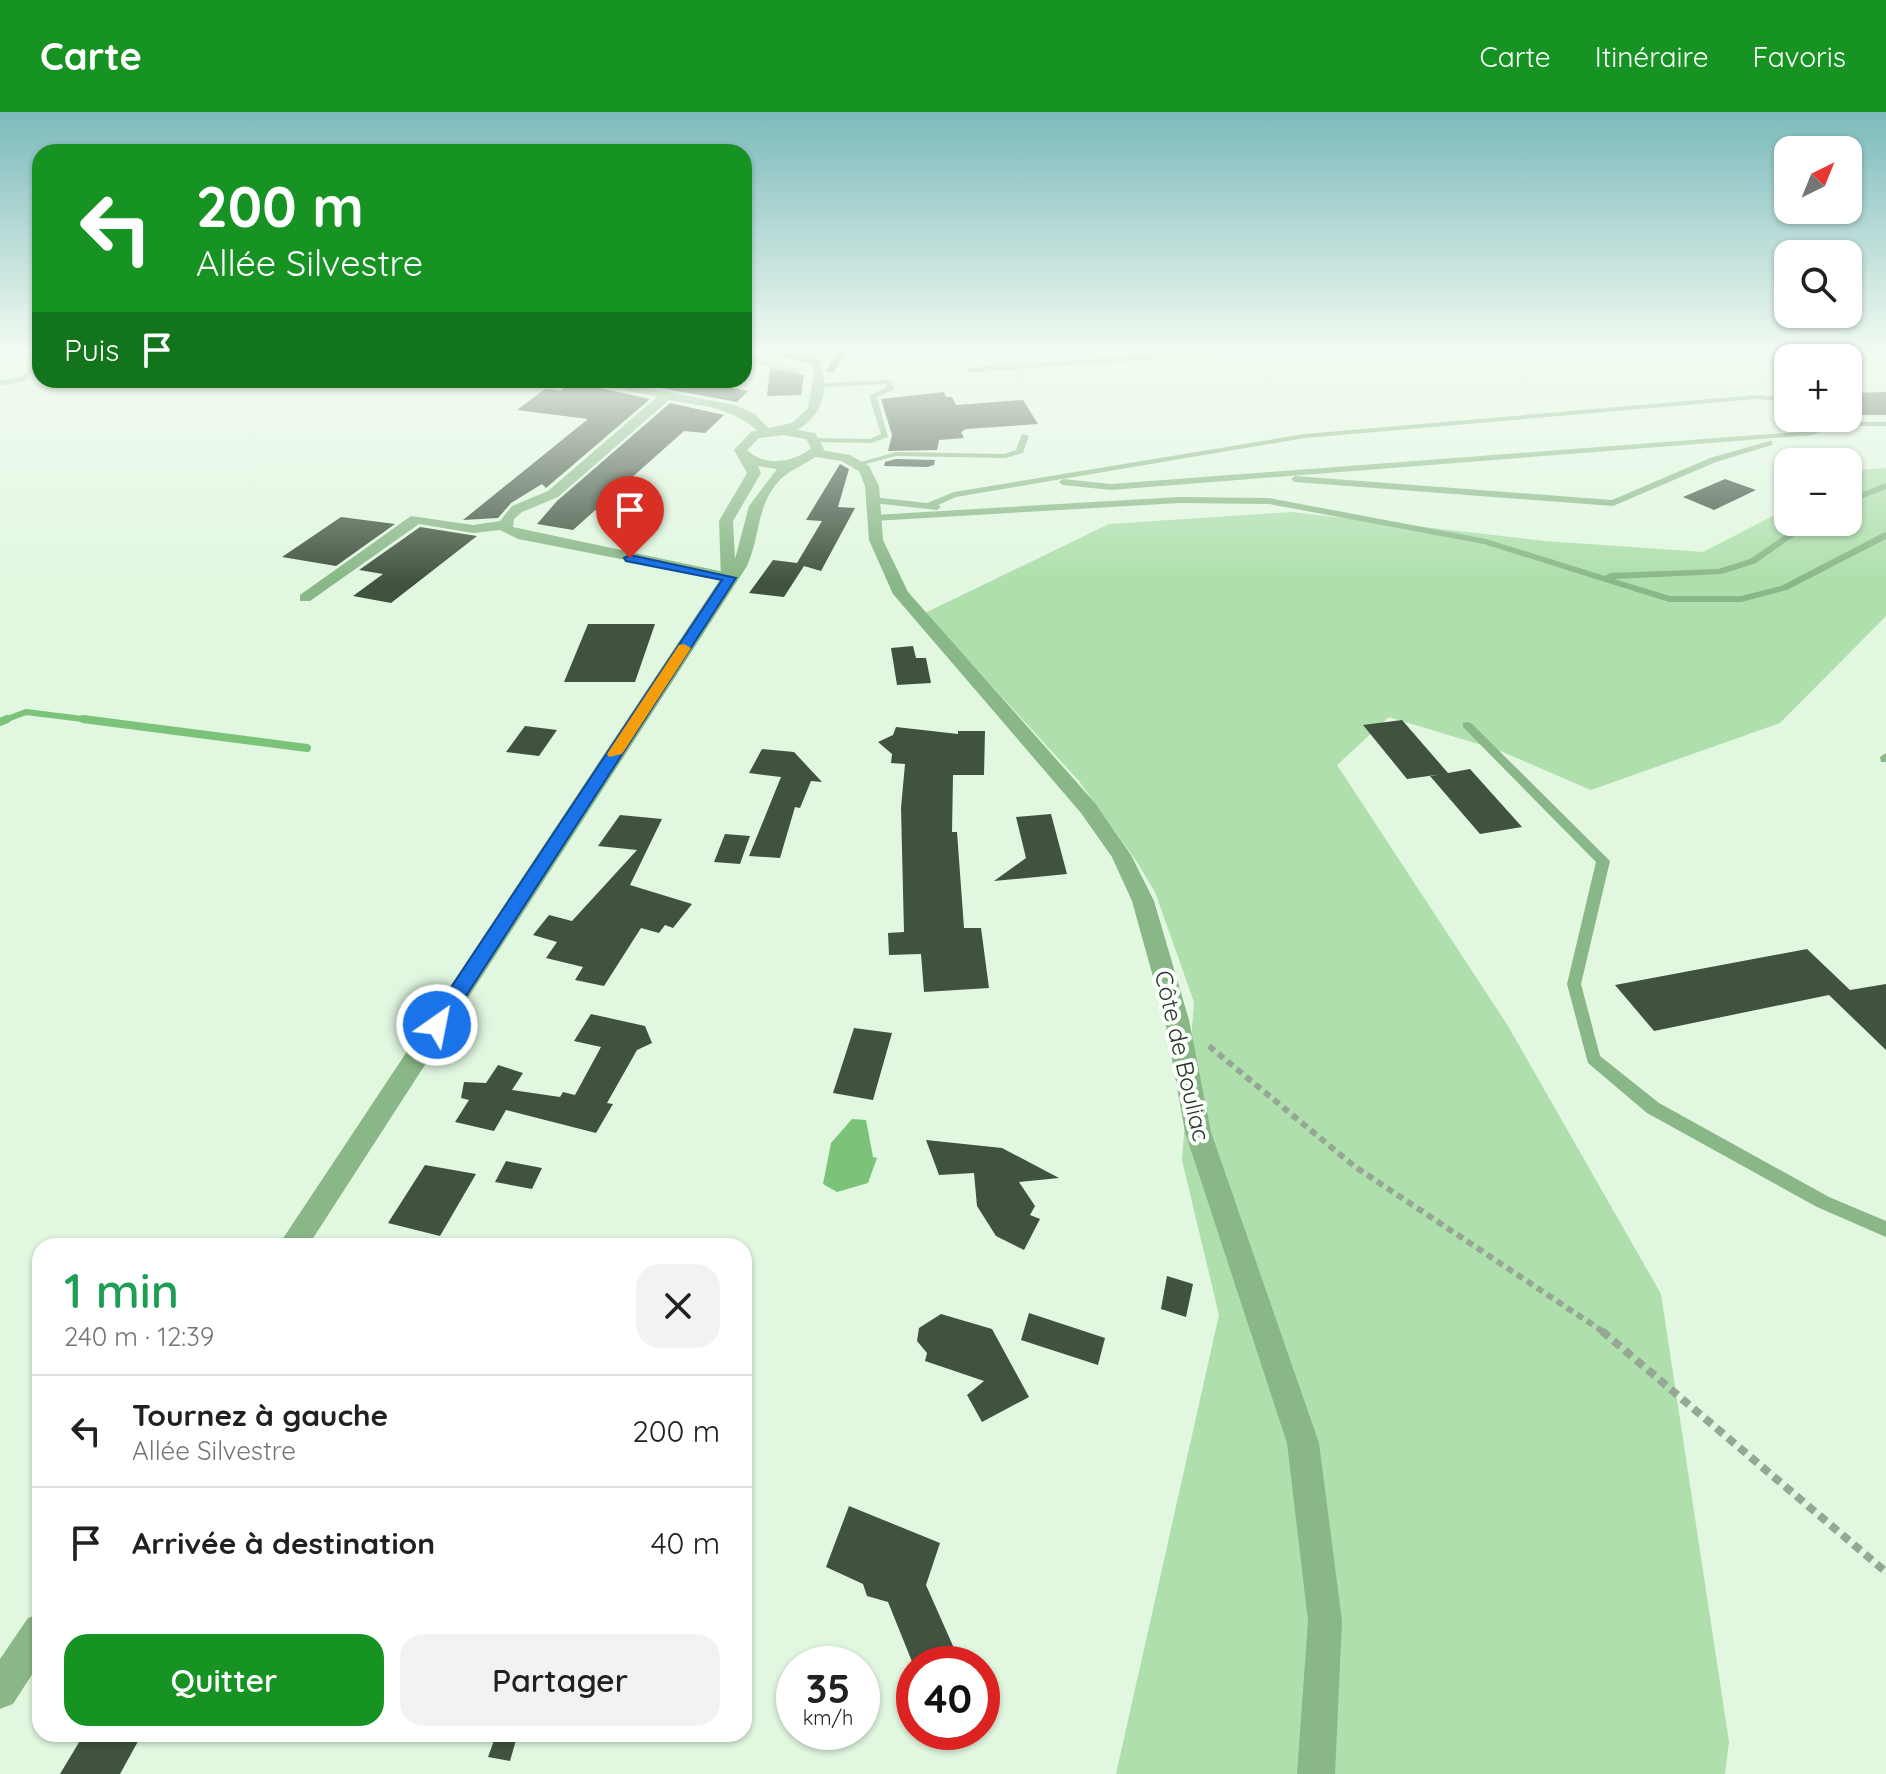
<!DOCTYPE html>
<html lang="fr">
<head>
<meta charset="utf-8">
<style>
  :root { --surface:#fff; --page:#f2f2f2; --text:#202124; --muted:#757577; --line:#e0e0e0; --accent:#179324 }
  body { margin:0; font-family:Quicksand,sans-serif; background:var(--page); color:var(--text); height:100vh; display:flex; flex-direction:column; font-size:30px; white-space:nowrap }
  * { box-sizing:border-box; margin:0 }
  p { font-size:26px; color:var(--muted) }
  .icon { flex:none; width:44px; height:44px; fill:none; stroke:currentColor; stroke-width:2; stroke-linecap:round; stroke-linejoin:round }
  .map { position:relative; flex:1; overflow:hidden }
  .side { position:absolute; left:32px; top:1126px; width:720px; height:504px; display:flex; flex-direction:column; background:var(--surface); border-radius:24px; box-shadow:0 2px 6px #0004 }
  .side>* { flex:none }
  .banner { position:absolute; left:32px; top:32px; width:720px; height:244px; border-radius:24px; box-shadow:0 2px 6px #0004; background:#179324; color:#fff; overflow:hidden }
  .needle { width:52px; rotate:43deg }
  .buttons { position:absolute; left:1774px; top:24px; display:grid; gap:16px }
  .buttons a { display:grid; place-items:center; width:88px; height:88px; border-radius:16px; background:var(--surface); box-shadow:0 2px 6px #0004; font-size:40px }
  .speed { position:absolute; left:776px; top:1534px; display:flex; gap:16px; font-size:40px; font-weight:700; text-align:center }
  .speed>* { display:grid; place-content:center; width:104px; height:104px; border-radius:50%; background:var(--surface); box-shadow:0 2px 6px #0004; line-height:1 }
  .speed small { font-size:20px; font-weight:400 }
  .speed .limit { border:12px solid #d22; background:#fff; color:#111 }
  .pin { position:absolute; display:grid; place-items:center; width:68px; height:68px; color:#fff; margin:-82px -34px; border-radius:50% 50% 50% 0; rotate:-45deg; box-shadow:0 0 8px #0007 }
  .pin .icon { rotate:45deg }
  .me { position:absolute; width:88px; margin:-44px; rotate:33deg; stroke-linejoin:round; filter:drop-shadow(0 0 6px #0008) }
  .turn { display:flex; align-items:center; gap:28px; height:168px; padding:0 32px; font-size:36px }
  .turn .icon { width:104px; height:104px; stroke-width:2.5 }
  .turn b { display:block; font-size:56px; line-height:68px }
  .then { display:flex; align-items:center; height:76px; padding:0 32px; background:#0003; gap:16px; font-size:30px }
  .round { display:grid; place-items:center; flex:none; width:84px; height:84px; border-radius:24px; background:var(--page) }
  .overview { display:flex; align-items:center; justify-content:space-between; height:136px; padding:0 32px }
  h1 { font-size:48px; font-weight:600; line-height:60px; color:#1e9e55 }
  .action { display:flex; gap:16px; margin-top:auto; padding:16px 32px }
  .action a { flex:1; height:92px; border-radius:24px; background:var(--accent); color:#fff; font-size:32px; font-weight:600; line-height:92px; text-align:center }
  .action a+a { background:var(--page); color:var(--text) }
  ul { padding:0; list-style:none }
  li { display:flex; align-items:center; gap:24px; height:112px; padding:0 32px; border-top:2px solid var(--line) }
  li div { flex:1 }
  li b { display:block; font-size:30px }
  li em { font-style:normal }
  header { display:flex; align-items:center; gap:48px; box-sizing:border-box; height:112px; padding:0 40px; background:var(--accent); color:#fff }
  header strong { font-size:38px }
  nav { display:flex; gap:44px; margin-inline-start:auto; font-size:28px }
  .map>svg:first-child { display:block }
  .green { fill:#aedfac }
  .water { fill:#7bc379 }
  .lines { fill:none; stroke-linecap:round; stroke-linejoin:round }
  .stream-far2 { stroke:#7bc379; stroke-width:5 }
  .stream-far1 { stroke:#7bc379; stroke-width:6 }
  .stream { stroke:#7bc379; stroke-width:8 }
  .building { fill:#415340 }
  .path-far1 { stroke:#97a796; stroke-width:6; stroke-dasharray:7 5; stroke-linecap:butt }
  .path { stroke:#97a796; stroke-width:8; stroke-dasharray:9 6; stroke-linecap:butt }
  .service { fill:#89b787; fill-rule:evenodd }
  .minor { fill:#89b787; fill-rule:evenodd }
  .tertiary { fill:#89b787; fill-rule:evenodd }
  .trunk { fill:#12781c; fill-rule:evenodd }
  .route { fill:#1a73e8; stroke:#114b97; stroke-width:2 }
  .slow { fill:#f59e0b }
  .labels { text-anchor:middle; stroke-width:8; stroke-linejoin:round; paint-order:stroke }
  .street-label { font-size:24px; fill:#2c342c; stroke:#fafffa }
</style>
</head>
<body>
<header>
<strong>Carte</strong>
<nav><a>Carte</a><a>Itinéraire</a><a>Favoris</a></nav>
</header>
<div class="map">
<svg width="1886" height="1662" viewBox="0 0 1886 1662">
  <rect width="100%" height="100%" fill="#e1f7e0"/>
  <!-- green -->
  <path class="green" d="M1886,356v148l-106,107 -189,67 -93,-40 -109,-33 -52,48 171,261 153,268 68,448 -4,32h-609l103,-459 -37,-155 12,-158 -39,-110 -18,-30 -58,-81 -154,-168 184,-89 183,-12 253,29 158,11 85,-44v14h60v-45l12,-7z"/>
  <!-- water -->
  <path class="water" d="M852,1007l14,1 7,37 4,1 -9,25 -31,9 -14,-8 8,-41z"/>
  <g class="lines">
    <!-- stream-far2 -->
    <g class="stream-far2">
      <path d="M744,245l53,15"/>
      <path d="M969,258l280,-20"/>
      <path d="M0,271l23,-4 15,-17"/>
    </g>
    <!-- stream-far1 -->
    <path class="stream-far1" d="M2,609l24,-9 73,9"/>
    <!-- stream -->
    <g class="stream">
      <path d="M83,607l224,29"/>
      <path d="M0,610l7,-3"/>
    </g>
  </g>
  <!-- building -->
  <g class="building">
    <path d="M770,256l34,7 -3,20 -34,1z"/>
    <path d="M563,268l87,19 -104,89 -4,-4 -31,19 -13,15 -35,2 125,-101 -71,-9 28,-21 17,2z"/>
    <path d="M618,268h72l58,11 -11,11z"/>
    <path d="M944,280l2,5h6l4,8 67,-5 15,24 -72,5 -5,3 3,6 -25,2 -2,10 -49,1 4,-16 -11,-36z"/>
    <path d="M1886,280v23h-38v-22z"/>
    <path d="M670,291l54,12 -19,18 -21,-2 -111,99 -36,-6 20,-23z"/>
    <path d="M896,347l39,1 -1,5 -7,2 -43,-1 1,-4z"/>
    <path d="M840,352l9,5 -11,38 17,1 -34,63 -17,-5 -20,31 -35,-4 24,-33 24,3 25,-42 -16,-1z"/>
    <path d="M1725,367l31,11 -42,20 -31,-13z"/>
    <path d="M341,405l54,7 -59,42 -54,-9z"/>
    <path d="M420,415l57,9 -86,67 -38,-7 30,-22 -24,-4z"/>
    <path d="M588,512h67l-20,58h-71z"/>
    <path d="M913,534l3,12h10l5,25 -34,2 -6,-37z"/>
    <path d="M1402,608l46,53 22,-4 52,58 -42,7 -50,-58 13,-2 -36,5 -44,-54z"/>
    <path d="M525,614l32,4 -18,26 -33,-4z"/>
    <path d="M896,615l62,7v-3h27l-1,44h-31l-1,57h5l7,96h17l8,60 -65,4 -3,-38 -32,1 -1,-22 16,-1 -3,-124 4,-44 -14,-1 1,-9 -14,-12 15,-7z"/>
    <path d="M762,637l32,3 28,30 -11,-1 -11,27 -5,-1 -15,51 -31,-2 32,-79 -32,-4z"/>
    <path d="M1051,702l16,60 -73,7 32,-23 -10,-41z"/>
    <path d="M620,703l42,4 -32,66 62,19 -19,24 -8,-3 -6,8 -18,-5 -37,58 -29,-6 8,-13 -37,-9 11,-16 -24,-7 16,-20 23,6 65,-71 -39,-4z"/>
    <path d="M725,722l25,2 -10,28 -26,-2z"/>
    <path d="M1807,837l43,41 36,-6v66l-57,-55 -175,36 -39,-46z"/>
    <path d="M591,902l54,12 7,17 -15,7 -30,53 6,1 -17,29 -90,-23 -12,21 -39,-9 14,-22 -8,-2 3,-16 22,1 12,-18 25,8 -11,17 48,7 3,-5 12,3 26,-48 -27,-6z"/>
    <path d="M854,916l38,5 -19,67 -40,-7z"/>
    <path d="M926,1028l76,8 57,30 -40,4 16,24 -5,9 10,4 -16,31 -28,-14 -19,-30 -3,-33 -35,2z"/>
    <path d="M506,1049l36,7 -10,21 -37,-7z"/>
    <path d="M425,1053l51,9 -36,62 -52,-13z"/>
    <path d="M1167,1164l26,8 -7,33 -25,-8z"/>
    <path d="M1029,1201l76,25 -7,27 -77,-25z"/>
    <path d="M941,1202l51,15 37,68 -47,25 -15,-27 17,-14 -59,-20 2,-8 -10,-12 2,-13z"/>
    <path d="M849,1394l91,37 -14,42 35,79h-48l-25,-62 -21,-6 -4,-12 -37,-17z"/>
    <path d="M84,1622h58l-22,40h-60z"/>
    <path d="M496,1623l20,5 -6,21 -22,-4z"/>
  </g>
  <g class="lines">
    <!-- path-far1 -->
    <path class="path-far1" d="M1209,934l145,120 251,167"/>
    <!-- path -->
    <path class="path" d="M1602,1219l284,241"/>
    <!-- service -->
    <g class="service">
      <path d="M891,268l3,10 -17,7 11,40 -17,6 -58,-1v-4h3l54,1 11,-5 -12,-38 18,-9 -1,-3 -58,3h-3v-4z"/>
      <path d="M1756,283l32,3v4l-32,-3 -451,39 -349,59 -18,8 3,2 -4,3 -64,-7 -4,-3 4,-3 54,6 27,-11 351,-58z"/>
      <path d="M1823,306h9l4,4h50v4h-51l-23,9 -701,55 -48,-5 -4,-3 4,-3 48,5 700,-53 18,-8z"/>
      <path d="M1022,322l7,2 -6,17 -18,5 -109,-2 -38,10 -4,-2 42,-12 108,2 12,-4z"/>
      <path d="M1769,329h3v4l-56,17 -103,44 -318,-24 -4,-3 4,-3 317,24 98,-42z"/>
      <path d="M1886,371v6l-38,15v-6z"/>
      <path d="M1179,385l90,1 217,41 119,37 5,-3 108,-4 32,-10 54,-37h10l-58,41 -34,11 -108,5 56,17h71l40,-10 102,-53 3,-1v7l-99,51 -46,12h-72l-185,-58 -215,-40 -90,-1 -305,18 -4,-3 4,-3z"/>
      <path d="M1467,610l4,1 139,138 -29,123 19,72 59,47 170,94 57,24v16l-69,-30 -170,-94 -59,-50 -21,-79 29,-122 -133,-135v-4z"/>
      <path d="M1886,641v9h-5l-1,-5z"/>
    </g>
    <!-- minor -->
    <g class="minor">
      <path d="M578,268h24l133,25 20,9 17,18 -10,3c-26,-27 -58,-29 -93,-35l-111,97 -36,15 -8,7 -1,8 216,46 8,5 -3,3 -216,-42 -18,-9 -27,3 -54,-9 -109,77h-10v-6l111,-79 62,9 27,-4 12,-15 36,-15 109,-94z"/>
      <path d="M815,337l35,6 19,11 10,20 4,54 25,52 187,211 36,52 23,46 35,119 22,112 108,311 23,178 -7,153h-38l11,-153 -21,-178 -102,-311 -20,-112 -33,-119 -20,-44 -31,-44 -188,-219 -24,-54 -4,-54 -6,-15 -18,-10 -31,-5v-6z"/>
    </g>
    <!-- tertiary -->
    <g class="tertiary">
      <path d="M805,238h10c16,29 13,62 -18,80l18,3 9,16c-13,15 -33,18 -46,33 -22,25 -18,56 -31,84l-439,680h-30l443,-668 -2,-57 28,-48 -13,-23 17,-18 41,-9 16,-15 6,-34zM784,323l22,4 5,9c-17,15 -47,19 -64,2l12,-12zM758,354l19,3 -28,37 -14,53 -2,-38 28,-48z"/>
      <path d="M40,1501v49l-27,42 -13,5v-50l28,-41z"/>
    </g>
    <!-- trunk -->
    <g class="trunk">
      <path d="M752,238h21l48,11 -5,3z"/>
      <path d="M840,238h10l-17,22h-8z"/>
    </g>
  </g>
  <!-- sky -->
  <linearGradient id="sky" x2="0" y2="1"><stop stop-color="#7cbabc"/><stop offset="0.51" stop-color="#f2fbf1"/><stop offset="1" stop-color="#f2fbf1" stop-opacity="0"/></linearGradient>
  <rect width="1886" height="470" fill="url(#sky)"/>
  <!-- route -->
  <path class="route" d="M630,443l106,23 -292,452h-14l-3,-5 3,-6 292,-439 -96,-19 -2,-3z"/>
  <!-- slow -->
  <path class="slow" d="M684,532l7,4 -69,106 -13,3 -2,-3 72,-109z"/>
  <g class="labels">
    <!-- street labels -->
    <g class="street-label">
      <text transform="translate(1182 944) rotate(77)" y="8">Côte de Bouliac</text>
    </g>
  </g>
</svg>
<div class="buttons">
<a><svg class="needle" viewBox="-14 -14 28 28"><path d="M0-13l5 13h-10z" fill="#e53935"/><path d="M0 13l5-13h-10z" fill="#757577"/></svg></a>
<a><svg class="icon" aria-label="search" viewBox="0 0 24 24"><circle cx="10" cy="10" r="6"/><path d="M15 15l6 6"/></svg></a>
<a>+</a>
<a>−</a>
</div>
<div class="speed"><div>35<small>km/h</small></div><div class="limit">40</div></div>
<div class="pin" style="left:630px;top:446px;background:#d93025"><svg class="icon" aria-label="arrive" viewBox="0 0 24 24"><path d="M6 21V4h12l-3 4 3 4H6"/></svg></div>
<svg class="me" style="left:437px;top:913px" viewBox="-20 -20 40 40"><circle r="17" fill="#1a73e8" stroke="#fff" stroke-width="3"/><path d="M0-11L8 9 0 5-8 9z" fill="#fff"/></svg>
<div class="banner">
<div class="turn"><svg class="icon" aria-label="left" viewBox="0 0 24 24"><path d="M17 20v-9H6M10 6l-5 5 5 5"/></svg><div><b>200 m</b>Allée Silvestre</div></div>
<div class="then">Puis<svg class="icon" aria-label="arrive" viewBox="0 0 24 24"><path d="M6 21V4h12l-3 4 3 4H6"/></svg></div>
</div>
<section class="side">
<div class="overview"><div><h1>1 min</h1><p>240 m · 12:39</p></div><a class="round"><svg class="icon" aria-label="close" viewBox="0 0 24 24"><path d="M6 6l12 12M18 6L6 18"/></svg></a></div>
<ul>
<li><svg class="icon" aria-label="left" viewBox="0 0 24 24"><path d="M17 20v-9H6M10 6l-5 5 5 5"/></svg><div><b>Tournez à gauche</b><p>Allée Silvestre</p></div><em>200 m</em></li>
<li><svg class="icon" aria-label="arrive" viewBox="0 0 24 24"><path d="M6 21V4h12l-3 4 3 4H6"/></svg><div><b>Arrivée à destination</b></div><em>40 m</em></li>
</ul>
<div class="action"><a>Quitter</a><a>Partager</a></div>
</section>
</div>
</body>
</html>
